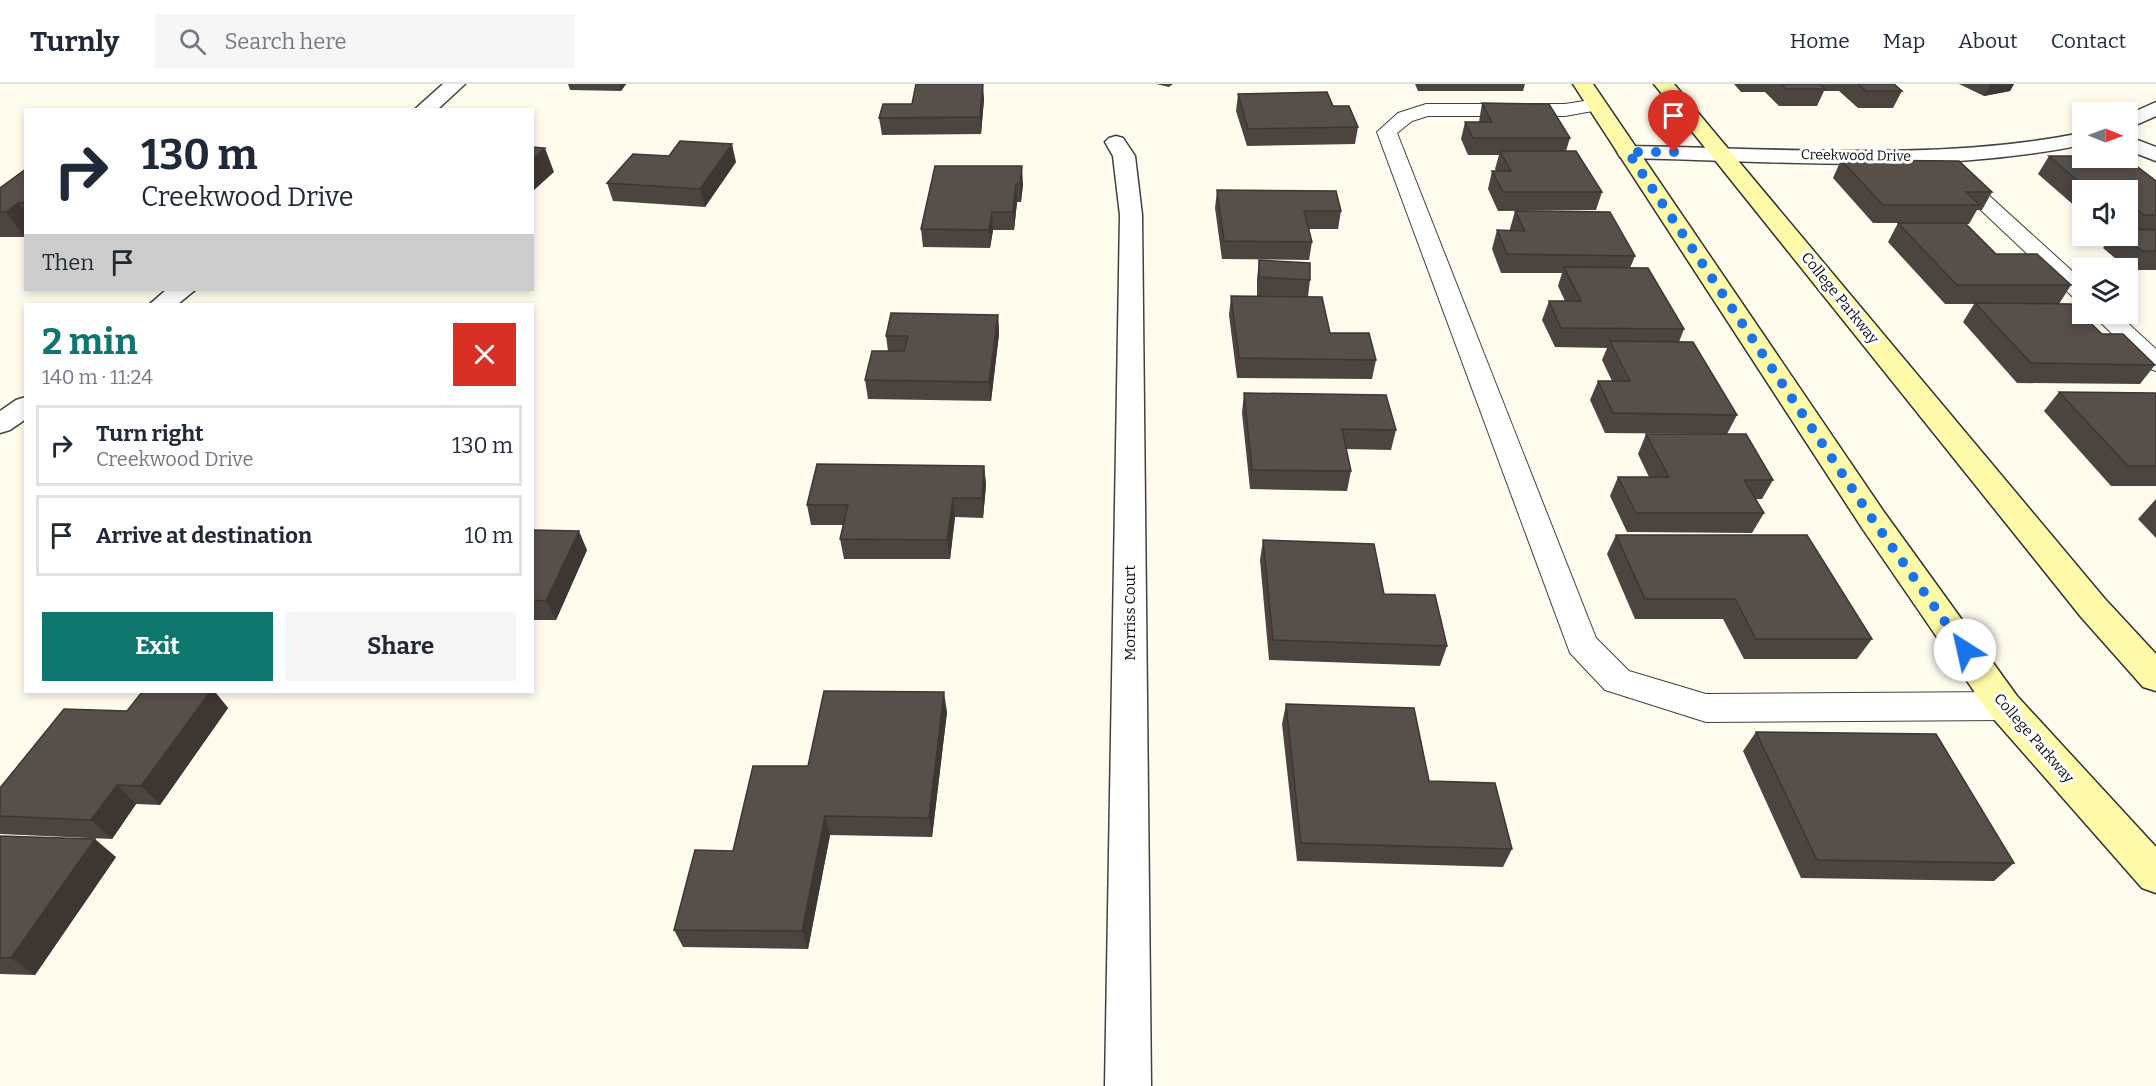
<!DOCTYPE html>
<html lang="en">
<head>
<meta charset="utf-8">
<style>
  :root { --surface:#fff; --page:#f6f6f7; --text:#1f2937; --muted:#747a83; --line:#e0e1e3; --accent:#0f766e }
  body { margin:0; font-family:Bitter,serif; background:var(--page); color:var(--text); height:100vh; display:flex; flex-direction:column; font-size:22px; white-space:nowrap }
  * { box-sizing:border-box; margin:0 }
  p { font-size:20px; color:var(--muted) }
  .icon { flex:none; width:33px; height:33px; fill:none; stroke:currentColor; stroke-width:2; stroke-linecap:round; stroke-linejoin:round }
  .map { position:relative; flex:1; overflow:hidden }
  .details { position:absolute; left:24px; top:219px; width:510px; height:390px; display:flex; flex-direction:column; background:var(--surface); border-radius:0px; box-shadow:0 3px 9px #0003 }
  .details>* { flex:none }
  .top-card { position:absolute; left:24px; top:24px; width:510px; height:183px; border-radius:0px; box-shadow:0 3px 9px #0003; background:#fff; color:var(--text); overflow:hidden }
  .needle { width:39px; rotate:91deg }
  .fabs { position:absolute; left:2072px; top:18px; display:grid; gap:12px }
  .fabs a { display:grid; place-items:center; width:66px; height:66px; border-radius:0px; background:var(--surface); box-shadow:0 3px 9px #0003; font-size:30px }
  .pin { position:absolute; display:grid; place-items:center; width:51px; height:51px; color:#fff; margin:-62px -26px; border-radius:50% 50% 50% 0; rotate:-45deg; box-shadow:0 0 6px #0007 }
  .pin .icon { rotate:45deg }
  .me { position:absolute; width:66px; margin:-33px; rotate:325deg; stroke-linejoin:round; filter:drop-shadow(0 0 4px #0008) }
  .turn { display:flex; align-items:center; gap:21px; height:126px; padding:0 18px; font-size:27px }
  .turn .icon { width:78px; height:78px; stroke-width:2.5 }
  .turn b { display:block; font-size:42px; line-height:51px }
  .then { display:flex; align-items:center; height:57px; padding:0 18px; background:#0003; gap:12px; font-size:22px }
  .round { display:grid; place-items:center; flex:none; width:63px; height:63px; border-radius:0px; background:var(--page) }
  .headline { display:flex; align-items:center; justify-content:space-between; height:102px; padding:0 18px }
  h1 { font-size:36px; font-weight:700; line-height:45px; color:var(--accent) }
  .button { display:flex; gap:12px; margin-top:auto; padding:12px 18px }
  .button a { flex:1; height:69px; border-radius:0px; background:var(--accent); color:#fff; font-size:24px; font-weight:700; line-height:69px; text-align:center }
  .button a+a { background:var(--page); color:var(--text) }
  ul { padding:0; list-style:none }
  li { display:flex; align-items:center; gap:18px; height:81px; margin:0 12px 9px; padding:0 6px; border:3px solid var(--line); border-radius:0px }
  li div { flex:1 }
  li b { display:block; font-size:22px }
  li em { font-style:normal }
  header { display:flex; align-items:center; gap:36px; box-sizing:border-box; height:84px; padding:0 30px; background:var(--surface); border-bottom:2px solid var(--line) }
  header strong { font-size:28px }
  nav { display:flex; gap:33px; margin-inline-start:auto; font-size:21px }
  .search { width:420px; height:54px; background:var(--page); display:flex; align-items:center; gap:15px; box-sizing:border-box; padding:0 21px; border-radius:0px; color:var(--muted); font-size:22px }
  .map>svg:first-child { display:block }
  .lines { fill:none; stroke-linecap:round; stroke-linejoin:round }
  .service-casing { stroke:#414141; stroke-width:2 }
  .minor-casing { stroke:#414141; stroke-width:3 }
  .secondary-casing { stroke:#303030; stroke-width:3 }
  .service { fill:#fff; fill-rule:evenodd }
  .minor { fill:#fff; fill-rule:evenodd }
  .secondary { fill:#fffaa9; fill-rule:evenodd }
  .wall { fill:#4b443f }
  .shaded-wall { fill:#3d3733 }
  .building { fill:#574f49; stroke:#3d3733; stroke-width:1.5 }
  .route { stroke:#1a73e8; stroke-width:10; stroke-dasharray:0 18 }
  .labels { text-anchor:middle; stroke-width:6; stroke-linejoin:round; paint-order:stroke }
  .far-street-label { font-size:14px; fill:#0e0e0e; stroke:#fff }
  .street-label { font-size:15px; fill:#0e0e0e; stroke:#fff }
</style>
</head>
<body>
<header>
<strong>Turnly</strong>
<div class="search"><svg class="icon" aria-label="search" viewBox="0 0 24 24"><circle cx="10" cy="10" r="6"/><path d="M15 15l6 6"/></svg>Search here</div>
<nav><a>Home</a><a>Map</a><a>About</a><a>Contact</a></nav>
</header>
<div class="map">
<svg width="2156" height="1002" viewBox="0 0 2156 1002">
  <rect width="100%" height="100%" fill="#fffcee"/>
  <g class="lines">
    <defs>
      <g id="service">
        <path d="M1597,15l10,6 -3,4 -39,7h-137l-16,5 -15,12 199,505 33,33 77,23 298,-2 12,4 5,10 -5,10 -12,4 -298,2 -101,-32 -35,-37 -193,-521 21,-19 28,-9h139z"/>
        <path d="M1955,85l7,2 120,109v20l-8,-2 -126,-119 -3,-4 3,-4z"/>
        <path d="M2092,230h26l38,35v22l-9,-3z"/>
      </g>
      <g id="minor">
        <path d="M443,0h22l-28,26h-23z"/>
        <path d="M2156,18v14l-29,13v-14z"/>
        <path d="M2082,49v12c-148,30 -303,16 -454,13l-8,-1 -3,-5 3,-5 8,-1c151,2 306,16 454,-13z"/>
        <path d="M1116,52l7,2 12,18 7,59 9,871h-46l15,-871 -7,-59 -8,-14 4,-4z"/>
        <path d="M2127,52l29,11v14l-29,-11z"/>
        <path d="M166,206h29l-17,14h-28z"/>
        <path d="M26,313v22l-16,11 -10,3v-22l16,-11z"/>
      </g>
      <g id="secondary">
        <path d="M1573,0h20l291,428 133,184 139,151v46l-14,-5 -151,-172 -129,-188z"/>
        <path d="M1654,0h20l431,515 51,55v37l-13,-4 -62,-70z"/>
      </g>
    </defs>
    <!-- service casing -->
    <use href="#service" class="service-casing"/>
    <!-- minor casing -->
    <use href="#minor" class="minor-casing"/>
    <!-- secondary casing -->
    <use href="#secondary" class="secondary-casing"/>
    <!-- service -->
    <use href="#service" class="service"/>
    <!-- minor -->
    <use href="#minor" class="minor"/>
    <!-- secondary -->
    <use href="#secondary" class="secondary"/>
  </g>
  <!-- wall -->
  <g class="wall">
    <path d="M568,0h58l-5,7 -51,-1z"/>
    <path d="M1156,0h17l-4,3z"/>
    <path d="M1415,0h110l-2,7h-105z"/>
    <path d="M1734,0h160l8,7 -9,17h-35l-19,-17h-15l-7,15h-38l-14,-14h-24z"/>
    <path d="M1959,0h55l-4,7 -26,5z"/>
    <path d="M1238,10l95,12 25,21 -3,17 -108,2 -11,-35z"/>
    <path d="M984,15l-3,35 -99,1 -3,-17 33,-14z"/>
    <path d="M1482,19l88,35 -4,13 36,41 -6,18 -98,1 -10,-22 4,-18h4l-1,-2 4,-14h-31l-7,-16 4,-17h14z"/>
    <path d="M2049,72l107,25v89h-27l-26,-22 9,-12h15v-46h-45v18h-5l-39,-34z"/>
    <path d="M1841,76l151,32 -10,18h-5l-8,14h-4l31,30 75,31 -12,19 43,30 53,31 -15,19 -123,-1 -54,-61 11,-18h-29l-57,-62 10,-19h45h-70l-40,-45z"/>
    <path d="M736,78l-31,45 -92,-6 -6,-18z"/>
    <path d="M935,82l88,18 -2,18h-4l-3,28h-21l-3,18 -67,-1 -2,-18z"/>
    <path d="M26,85v67l-2,1h-24v-49z"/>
    <path d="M1217,106l124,21 -3,18h-29l3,13 -3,18 -87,-1 -7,-51z"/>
    <path d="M1515,127l120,45 -5,12 54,61 -5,13 58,73 -10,19 -122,-1 -15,-33 8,-19h14l-10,-21 5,-12 -52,-1 -13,-27 7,-19h16l-7,-15 4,-13h-61l-9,-24 5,-19h13v-1z"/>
    <path d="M1259,176l51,20 -2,17 22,36 46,27 -4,19 -135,-1 -8,-63 2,-19 35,1 -9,-1v-17z"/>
    <path d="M998,231l1,19 -8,67 -123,-2 -3,-19 23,-29 -2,-15z"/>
    <path d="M2059,308l97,1v93h-45l-67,-75z"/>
    <path d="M1244,309l152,37 -5,20 -45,-1 5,22 -4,20 -97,-2 -8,-76z"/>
    <path d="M1646,350l127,46 -11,19h-7l9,14 -12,20 -125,-1 -17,-36 8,-19h31l-11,-23z"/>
    <path d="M984,382l2,19 -3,33 -28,-1 -5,42h-106l-4,-20 4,-14h-33l-4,-20z"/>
    <path d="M2156,415v39l-18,-19z"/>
    <path d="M532,446l55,20 -31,70h-24z"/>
    <path d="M1616,451l256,104 -15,20h-113l-21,-40h-88l-28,-65z"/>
    <path d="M1263,456l121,54 63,52 -7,20 -171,-6 -9,-100z"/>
    <path d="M142,608h73l13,16 -68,97 -24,-1 -24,35 -112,-5v-18l127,-105z"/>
    <path d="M1286,620l143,77 83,68 -9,18 -206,-6 -15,-137z"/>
    <path d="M947,628l-15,125 -102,-2 -22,114 -125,-2 -9,-17 59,-79 75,-85z"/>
    <path d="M1756,648l258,131 -20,18 -193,-3 -58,-127z"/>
    <path d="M0,752l116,21 -81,118 -35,-1z"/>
  </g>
  <!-- shaded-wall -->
  <g class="shaded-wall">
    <path d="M619,0h7l-5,7z"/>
    <path d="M983,0l1,15 -3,35 -1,-17z"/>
    <path d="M1991,0h23l-4,7 -26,5z"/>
    <path d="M732,60l4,18 -31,45 -5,-18z"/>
    <path d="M545,64l9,24 -22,20v-32z"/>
    <path d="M1022,82l1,18 -2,18 -1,-18z"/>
    <path d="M1016,100l1,18 -3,28 -1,-18z"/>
    <path d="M18,119l8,10v23l-2,1 -18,-25z"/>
    <path d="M992,128l1,18 -3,18 -1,-18z"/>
    <path d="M998,231l1,19 -8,67 -2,-19z"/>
    <path d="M984,382l2,19 -3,33 -1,-20z"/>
    <path d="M953,414l2,19 -5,42 -3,-19z"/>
    <path d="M579,447l8,19 -31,70 -10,-19z"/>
    <path d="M210,608h5l13,16 -68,97 -19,-19z"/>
    <path d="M944,608l3,20 -15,125 -3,-19z"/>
    <path d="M117,701l19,19 -24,35 -21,-19z"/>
    <path d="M825,732l5,19 -22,114 -6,-18z"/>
    <path d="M95,755l21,18 -81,118 -24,-17z"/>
  </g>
  <!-- building -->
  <g class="building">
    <path d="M916,0h67l-3,33 -101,1 4,-14h29z"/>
    <path d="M1781,0h39l5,5h-39z"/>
    <path d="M1858,0h36l8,7h-36z"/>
    <path d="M1327,8l6,14h16l9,21 -110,2 -10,-35z"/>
    <path d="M1482,19l67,1 21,34h-97l-8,-16h27z"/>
    <path d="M680,57l52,3 -32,45 -93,-6 26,-29 36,2z"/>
    <path d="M532,63l13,1 -13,12z"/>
    <path d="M1500,67h76l26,41h-99l-11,-21h19z"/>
    <path d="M2049,72h33v2h44l30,23v34h-12l-17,-14v-11h-39z"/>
    <path d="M1841,76l118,1 33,31h-26l14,13h-97z"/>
    <path d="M935,82h87l-2,18h-4l-3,28h-21l-3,18 -68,-1z"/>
    <path d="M26,85v34h-8l-12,9h-6v-24z"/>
    <path d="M1217,106l119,1 5,20h-37l8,31 -88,-1z"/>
    <path d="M1515,127l95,1 25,44 -128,-2 -10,-24 28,1z"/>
    <path d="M1898,139h67l31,31h41l34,31h-114z"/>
    <path d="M2127,145l29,1v21h-14l-19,-15h4z"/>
    <path d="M1259,176l51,3v17l-51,-3z"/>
    <path d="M1564,183l84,1 36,61 -123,-1 -12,-27h32z"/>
    <path d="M1231,212l91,1 8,36h39l7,27 -137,-2z"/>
    <path d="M1975,219l96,1 31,30h21l32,31 -124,-2z"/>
    <path d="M891,229l107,2 -9,67 -124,-2 7,-29h32l4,-15h-22z"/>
    <path d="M1610,257l83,1 44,73 -124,-2 -15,-32h32z"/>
    <path d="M2059,308l97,1v73h-28z"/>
    <path d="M1244,309l142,2 10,35 -54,-1 9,42 -99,-1z"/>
    <path d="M1646,350h100l27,46h-29l20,33h-128l-18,-36h51z"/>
    <path d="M817,380l167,2 -2,32h-29l-6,42 -107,-1 8,-34h-41z"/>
    <path d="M532,446l47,1 -33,70 -14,-1z"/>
    <path d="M1616,451h191l65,104h-116l-21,-40h-90z"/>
    <path d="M1263,456l111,4 10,50 51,1 12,51 -174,-6z"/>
    <path d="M824,607l120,1 -15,126 -104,-2 -23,115 -128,-1 21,-80 38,1 20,-85h55z"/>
    <path d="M142,608h68l-69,94 -24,-1 -26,35 -91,-4v-28l64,-79 63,2z"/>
    <path d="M1286,620l128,4 15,73 66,2 17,66 -211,-6z"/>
    <path d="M1756,648l180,2 78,129 -197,-3z"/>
    <path d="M0,752l95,3 -84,119h-11z"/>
  </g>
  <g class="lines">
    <!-- route -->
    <path class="route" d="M1674,68h-46l245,368 92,130"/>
  </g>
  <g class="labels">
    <!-- far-street labels -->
    <g class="far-street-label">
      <text transform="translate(1856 71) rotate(1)" y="5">Creekwood Drive</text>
    </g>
    <!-- street labels -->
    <g class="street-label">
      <text transform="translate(1840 214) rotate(51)" y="5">College Parkway</text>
      <text transform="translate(1130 529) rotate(-90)" y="5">Morriss Court</text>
      <text transform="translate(2034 654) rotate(49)" y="5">College Parkway</text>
    </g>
  </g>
</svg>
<div class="fabs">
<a><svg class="needle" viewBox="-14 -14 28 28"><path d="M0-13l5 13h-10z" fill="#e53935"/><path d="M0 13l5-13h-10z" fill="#747a83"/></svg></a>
<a><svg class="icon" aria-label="sound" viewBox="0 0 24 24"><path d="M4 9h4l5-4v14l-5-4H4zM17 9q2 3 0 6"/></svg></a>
<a><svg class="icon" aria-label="layers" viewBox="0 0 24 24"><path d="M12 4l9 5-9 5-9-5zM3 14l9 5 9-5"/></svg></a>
</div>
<div class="pin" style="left:1674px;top:68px;background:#d93025"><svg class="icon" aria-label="arrive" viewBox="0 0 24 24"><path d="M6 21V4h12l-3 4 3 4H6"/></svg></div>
<svg class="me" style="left:1965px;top:566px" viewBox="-20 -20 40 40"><circle r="19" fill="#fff"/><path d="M0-13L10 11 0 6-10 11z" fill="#1a73e8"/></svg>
<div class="top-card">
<div class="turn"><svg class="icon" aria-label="right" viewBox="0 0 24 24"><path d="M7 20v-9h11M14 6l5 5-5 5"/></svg><div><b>130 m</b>Creekwood Drive</div></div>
<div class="then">Then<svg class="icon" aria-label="arrive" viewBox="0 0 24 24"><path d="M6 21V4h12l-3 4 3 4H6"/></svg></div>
</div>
<section class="details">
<div class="headline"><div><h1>2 min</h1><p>140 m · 11:24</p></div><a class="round" style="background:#d93025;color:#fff"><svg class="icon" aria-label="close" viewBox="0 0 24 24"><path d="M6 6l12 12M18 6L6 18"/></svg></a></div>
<ul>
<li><svg class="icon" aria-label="right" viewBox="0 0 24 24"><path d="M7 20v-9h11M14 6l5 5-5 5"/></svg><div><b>Turn right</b><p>Creekwood Drive</p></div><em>130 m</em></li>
<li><svg class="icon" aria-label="arrive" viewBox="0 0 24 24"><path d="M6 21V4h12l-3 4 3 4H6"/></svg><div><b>Arrive at destination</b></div><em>10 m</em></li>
</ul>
<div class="button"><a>Exit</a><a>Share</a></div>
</section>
</div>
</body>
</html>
